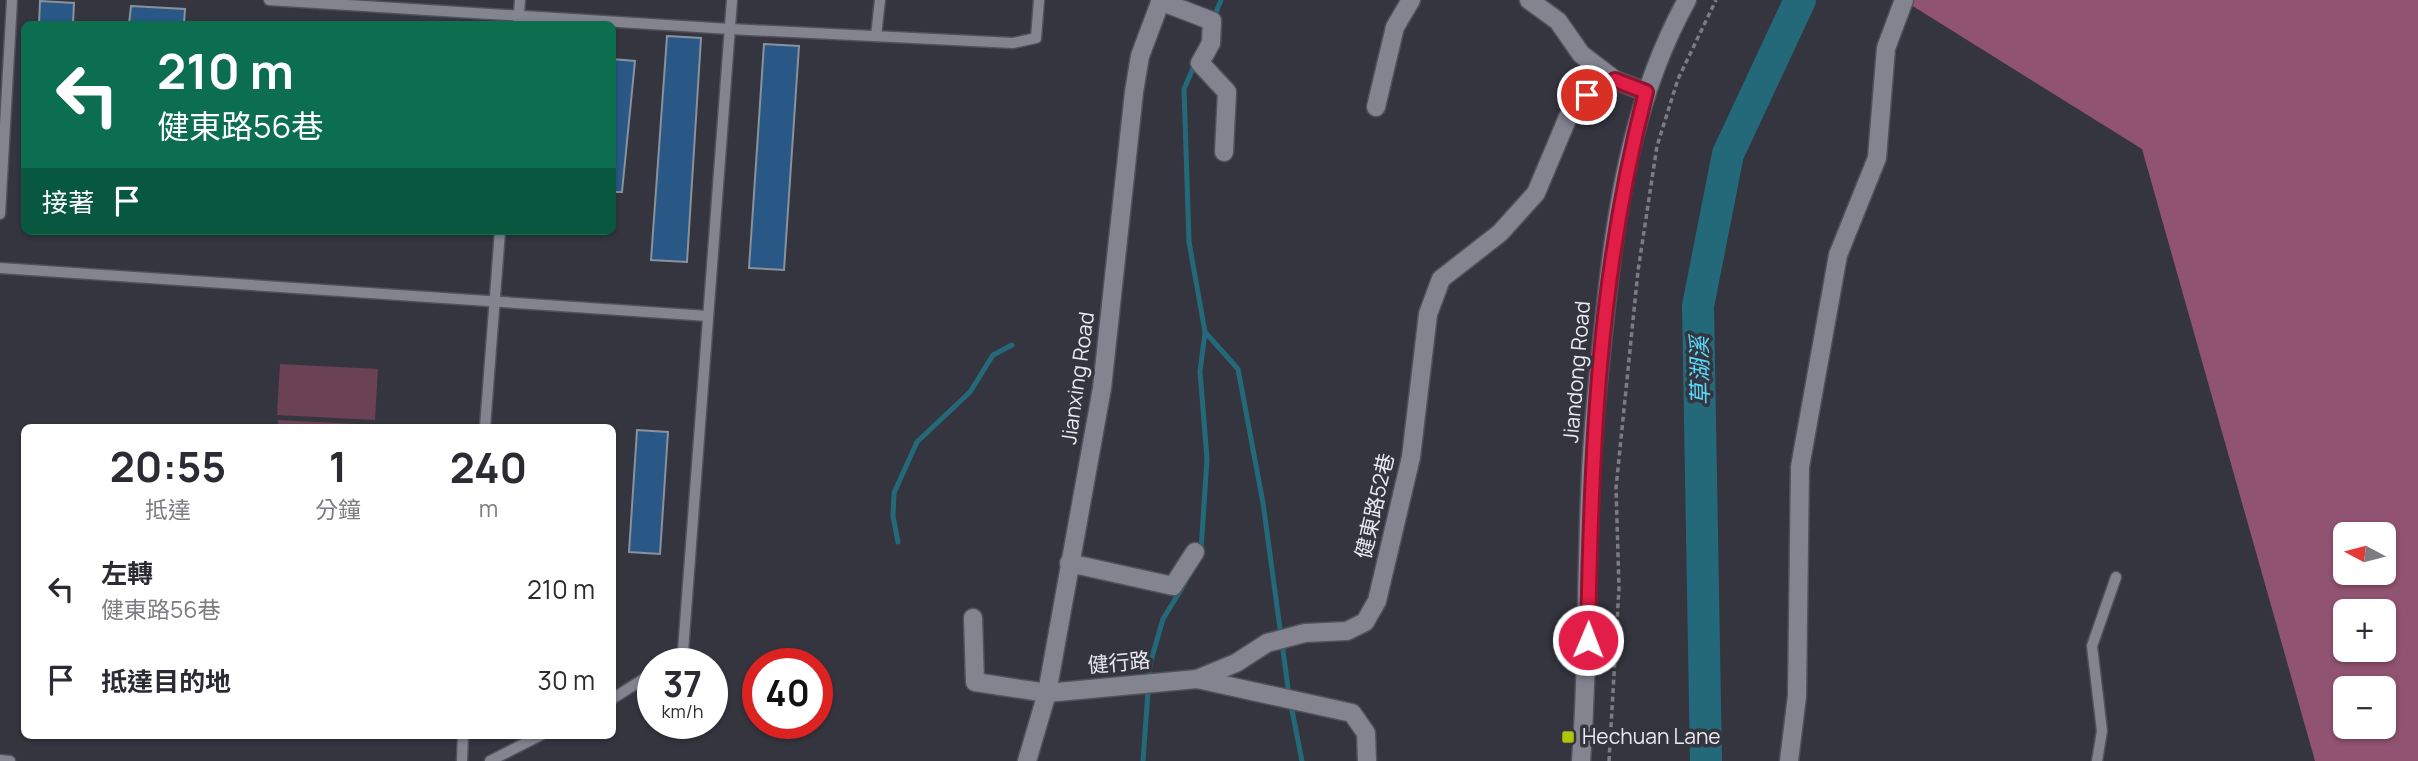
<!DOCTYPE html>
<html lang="zh-TW">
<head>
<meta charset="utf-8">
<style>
  :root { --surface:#fff; --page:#f7f7f7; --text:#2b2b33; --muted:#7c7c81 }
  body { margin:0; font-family:Manrope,"Noto Sans TC",sans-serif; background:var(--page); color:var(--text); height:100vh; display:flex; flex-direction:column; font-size:26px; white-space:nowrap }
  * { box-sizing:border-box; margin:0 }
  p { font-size:23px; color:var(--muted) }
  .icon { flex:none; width:38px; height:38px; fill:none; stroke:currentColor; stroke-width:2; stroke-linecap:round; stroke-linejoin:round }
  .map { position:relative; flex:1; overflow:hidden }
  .drawer { position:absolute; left:21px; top:424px; width:595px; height:315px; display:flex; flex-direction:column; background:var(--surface); border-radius:10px; box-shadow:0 2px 5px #0004 }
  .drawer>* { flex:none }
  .guide { position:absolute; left:21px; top:21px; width:595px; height:214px; border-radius:10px; box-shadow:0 2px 5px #0004; background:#0b6e4f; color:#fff; overflow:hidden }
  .needle { width:46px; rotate:277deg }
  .fabs { position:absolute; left:2333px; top:522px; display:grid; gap:14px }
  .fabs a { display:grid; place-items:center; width:63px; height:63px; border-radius:10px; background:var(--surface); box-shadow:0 2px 5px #0004; font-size:35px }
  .speed { position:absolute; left:637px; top:648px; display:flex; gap:14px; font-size:35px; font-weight:700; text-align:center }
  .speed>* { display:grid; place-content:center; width:91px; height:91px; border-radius:50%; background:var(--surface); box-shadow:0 2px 5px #0004; line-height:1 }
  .speed small { font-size:18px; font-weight:400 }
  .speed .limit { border:10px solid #d22; background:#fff; color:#111 }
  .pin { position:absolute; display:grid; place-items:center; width:60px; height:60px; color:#fff; margin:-30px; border:4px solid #fff; border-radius:50%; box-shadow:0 2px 7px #0007 }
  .me { position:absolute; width:77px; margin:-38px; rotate:1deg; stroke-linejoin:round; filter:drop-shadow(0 0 5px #0008) }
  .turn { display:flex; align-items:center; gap:24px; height:147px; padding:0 21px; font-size:32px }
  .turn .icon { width:91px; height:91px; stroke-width:2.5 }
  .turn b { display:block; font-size:49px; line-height:60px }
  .then { display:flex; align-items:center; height:66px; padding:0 21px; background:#0003; gap:14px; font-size:26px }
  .eta { display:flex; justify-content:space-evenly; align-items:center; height:119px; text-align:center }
  .eta b { font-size:42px; font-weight:700; line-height:49px }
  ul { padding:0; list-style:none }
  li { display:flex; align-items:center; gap:21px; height:91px; padding:0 21px }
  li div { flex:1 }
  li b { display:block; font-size:26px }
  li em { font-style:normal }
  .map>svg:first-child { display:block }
  .green { fill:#6b4155 }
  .forest { fill:#905371; fill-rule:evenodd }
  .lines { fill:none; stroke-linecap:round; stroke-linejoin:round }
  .stream { stroke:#24697a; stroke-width:5 }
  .river { stroke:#24697a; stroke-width:32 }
  .building { fill:#2a5886; stroke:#89929c; stroke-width:2 }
  .service-casing { stroke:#51515b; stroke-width:13 }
  .minor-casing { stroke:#51515b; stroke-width:21 }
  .tertiary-casing { stroke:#51515b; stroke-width:21 }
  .path { stroke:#7a7b84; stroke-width:3.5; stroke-dasharray:5 3.5; stroke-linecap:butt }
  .service { stroke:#838490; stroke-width:10 }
  .minor { stroke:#838490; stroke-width:18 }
  .tertiary { stroke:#838490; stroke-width:18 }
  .route-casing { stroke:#92132f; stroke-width:18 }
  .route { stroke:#e11d48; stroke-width:12 }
  .poi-dot { fill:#afc508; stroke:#34353f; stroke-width:2.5 }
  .labels { text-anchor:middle; stroke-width:7; stroke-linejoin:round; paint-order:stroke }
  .street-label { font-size:21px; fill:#e9e9f0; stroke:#34353f }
  .poi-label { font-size:21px; fill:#e9e9f0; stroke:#34353f; text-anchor:start }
  .water-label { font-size:23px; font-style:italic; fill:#58dafa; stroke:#34353f }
</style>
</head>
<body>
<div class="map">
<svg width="2418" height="761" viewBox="0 0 2418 761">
  <rect width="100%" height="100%" fill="#34353f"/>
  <!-- green -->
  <g class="green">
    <path d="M280,364l98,5 -3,51 -98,-5z"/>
    <path d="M278,420l98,5v2h-98z"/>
  </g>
  <!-- forest -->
  <path class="forest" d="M1903,0h515v761h-103l-173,-612zM2345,534h39v38h-39zM2345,611h39v38h-39zM2345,688h39v38h-39z"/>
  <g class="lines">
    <!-- stream -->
    <g class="stream">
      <path d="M1213,20l8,-20"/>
      <path d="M1196,61l-12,28 5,153 16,90 33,37 25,134 26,192"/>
      <path d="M898,542l-5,-26 1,-23 23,-51 53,-50 23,-37 19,-10"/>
      <path d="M1201,550l6,-91 -7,-88 5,-38"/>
      <path d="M1291,705l11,56"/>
      <path d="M1143,761l7,-97 13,-45 22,-36"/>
    </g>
    <!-- river -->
    <path class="river" d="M1706,761l-8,-455 30,-152 72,-154"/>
  </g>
  <!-- building -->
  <g class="building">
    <path d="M40,1l34,2 -1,21h-34z"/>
    <path d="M131,6l54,3 -1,15h-55z"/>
    <path d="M667,36l34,2 -14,224 -36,-2z"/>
    <path d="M764,44l35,2 -15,224 -35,-2z"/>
    <path d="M612,59l23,2 -13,131h-10z"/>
    <path d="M637,430l31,2 -8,122 -31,-2z"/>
  </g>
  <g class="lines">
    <defs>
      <g id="service">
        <path d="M269,0l461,29 283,14 23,-5 3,-38"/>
        <path d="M518,24l2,-24"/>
        <path d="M876,36l4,-36"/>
        <path d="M0,214l12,-214"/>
        <path d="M0,268l708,48"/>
        <path d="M485,427l15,-196"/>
        <path d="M666,663l17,-12 49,-651"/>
        <path d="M612,699l41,-26"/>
        <path d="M0,760l10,1"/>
        <path d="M462,761l1,-26"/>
        <path d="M490,761l51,-26"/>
        <path d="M2097,761l5,-30 -10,-85 24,-69"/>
      </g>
      <g id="minor">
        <path d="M1529,0l29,21 23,33 34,26 31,12"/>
        <path d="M1160,1l52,20 -1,22 -11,20 27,29 -3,60"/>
        <path d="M1376,107l19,-80 16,-27"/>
        <path d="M1069,563l104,23 22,-34"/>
        <path d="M973,618l2,64 72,11 150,-14 39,-16 31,-20 38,-10 42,-2 18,-9 12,-21 34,-144 17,-143 13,-35 59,-46 36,-40 32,-76 19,-22 28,-15"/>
        <path d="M1197,679l155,34 14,20 1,28"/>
        <path d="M1789,761l8,-65 3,-229 38,-212 39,-97 9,-110 18,-48"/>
      </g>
      <g id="tertiary">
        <path d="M1027,761l20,-68 55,-305 32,-296 6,-36 21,-56"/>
        <path d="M1581,761c7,-89 5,-177 9,-265 2,-64 9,-127 16,-191 11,-105 29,-211 81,-305"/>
      </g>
    </defs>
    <!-- service casing -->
    <use href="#service" class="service-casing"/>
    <!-- minor casing -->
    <use href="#minor" class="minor-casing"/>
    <!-- tertiary casing -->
    <use href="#tertiary" class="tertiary-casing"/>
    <!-- path -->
    <path class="path" d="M1609,761l10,-173 -3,-100 22,-217 19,-125 21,-67 38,-79"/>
    <!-- service -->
    <use href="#service" class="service"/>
    <!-- minor -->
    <use href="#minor" class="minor"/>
    <!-- tertiary -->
    <use href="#tertiary" class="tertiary"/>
  </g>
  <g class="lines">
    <defs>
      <path id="route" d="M1587,95l28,-15 31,12c-48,183 -55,360 -58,548"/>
    </defs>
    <!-- route casing -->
    <use href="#route" class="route-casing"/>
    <!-- route -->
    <use href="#route" class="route"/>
  </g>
  <!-- markers -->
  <rect class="poi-dot" x="1561" y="730" width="14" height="14" rx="3.5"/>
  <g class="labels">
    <!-- street labels -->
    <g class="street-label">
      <text transform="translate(1577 372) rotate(-85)" y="7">Jiandong Road</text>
      <text transform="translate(1078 378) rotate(-82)" y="7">Jianxing Road</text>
      <text transform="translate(1375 506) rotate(-77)" y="7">健東路52巷</text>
      <text transform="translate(1119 663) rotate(-5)" y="7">健行路</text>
    </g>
    <!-- poi labels -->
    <g class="poi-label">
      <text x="1582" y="744">Hechuan Lane</text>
    </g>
    <!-- water labels -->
    <g class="water-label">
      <text transform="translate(1700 371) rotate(-91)" y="8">草湖溪</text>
    </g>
  </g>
</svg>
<div class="fabs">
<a><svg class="needle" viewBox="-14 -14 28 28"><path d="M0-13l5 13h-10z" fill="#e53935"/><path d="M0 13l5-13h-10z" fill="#7c7c81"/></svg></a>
<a>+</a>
<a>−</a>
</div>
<div class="speed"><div>37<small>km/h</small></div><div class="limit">40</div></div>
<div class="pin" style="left:1587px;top:95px;background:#d93025"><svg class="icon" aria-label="arrive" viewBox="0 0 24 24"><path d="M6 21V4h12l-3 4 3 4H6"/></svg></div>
<svg class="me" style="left:1588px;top:640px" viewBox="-20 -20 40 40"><circle r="17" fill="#e11d48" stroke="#fff" stroke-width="3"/><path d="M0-11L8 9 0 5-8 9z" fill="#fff"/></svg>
<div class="guide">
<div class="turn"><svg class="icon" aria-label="left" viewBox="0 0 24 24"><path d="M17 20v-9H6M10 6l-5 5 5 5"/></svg><div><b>210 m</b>健東路56巷</div></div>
<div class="then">接著<svg class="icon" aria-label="arrive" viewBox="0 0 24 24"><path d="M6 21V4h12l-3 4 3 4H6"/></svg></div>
</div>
<section class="drawer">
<div class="eta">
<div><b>20:55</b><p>抵達</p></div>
<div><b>1</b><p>分鐘</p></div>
<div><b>240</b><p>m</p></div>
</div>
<ul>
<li><svg class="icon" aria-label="left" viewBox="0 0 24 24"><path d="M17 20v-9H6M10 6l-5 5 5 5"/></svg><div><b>左轉</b><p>健東路56巷</p></div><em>210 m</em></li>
<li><svg class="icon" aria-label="arrive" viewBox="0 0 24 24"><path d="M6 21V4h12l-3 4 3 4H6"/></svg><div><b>抵達目的地</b></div><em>30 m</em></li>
</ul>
</section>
</div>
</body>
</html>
